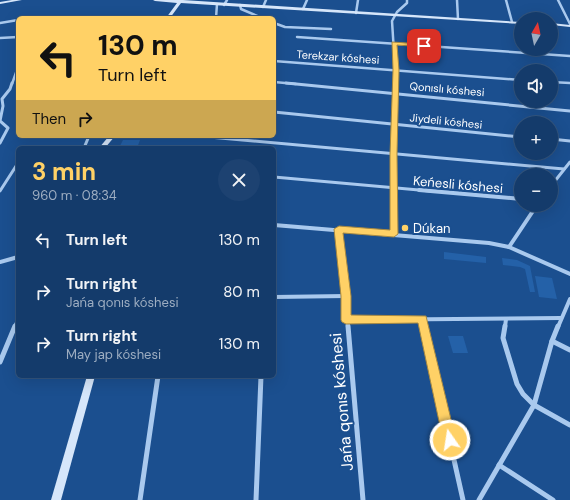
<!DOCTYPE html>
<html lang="en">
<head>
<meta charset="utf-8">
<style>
  :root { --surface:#143b6b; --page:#1d4271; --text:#f1f3f6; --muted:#9dadc1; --line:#33557e; --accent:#ffd166 }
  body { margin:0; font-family:"DM Sans",sans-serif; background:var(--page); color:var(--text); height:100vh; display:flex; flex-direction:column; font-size:15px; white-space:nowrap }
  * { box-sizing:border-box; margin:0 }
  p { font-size:13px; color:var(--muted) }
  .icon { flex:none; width:22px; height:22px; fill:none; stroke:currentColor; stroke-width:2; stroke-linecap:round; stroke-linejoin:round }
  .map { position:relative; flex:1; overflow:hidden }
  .sheet { position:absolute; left:16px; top:146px; width:260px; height:232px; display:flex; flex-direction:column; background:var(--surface); border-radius:6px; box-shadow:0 4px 16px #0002,0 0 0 1px var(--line) }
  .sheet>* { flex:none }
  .top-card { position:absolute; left:16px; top:16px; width:260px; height:122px; border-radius:6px; box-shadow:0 4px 16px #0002,0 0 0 1px var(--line); background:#ffd166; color:#111; overflow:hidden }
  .needle { width:26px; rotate:9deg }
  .fabs { position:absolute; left:514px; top:12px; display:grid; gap:8px }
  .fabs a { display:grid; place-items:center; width:44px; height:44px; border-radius:50%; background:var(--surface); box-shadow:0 4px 16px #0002,0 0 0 1px var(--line); font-size:20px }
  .pin { position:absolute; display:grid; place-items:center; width:34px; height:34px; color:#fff; margin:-17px; border-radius:8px; box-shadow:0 2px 6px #0006 }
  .me { position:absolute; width:44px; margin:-22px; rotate:347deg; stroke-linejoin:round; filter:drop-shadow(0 0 3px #0008) }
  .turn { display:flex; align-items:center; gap:14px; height:84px; padding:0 16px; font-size:18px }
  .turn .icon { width:52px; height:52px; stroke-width:2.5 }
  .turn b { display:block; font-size:28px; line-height:34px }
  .then { display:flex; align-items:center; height:38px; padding:0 16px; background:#0003; gap:8px; font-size:15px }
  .round { display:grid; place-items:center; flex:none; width:42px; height:42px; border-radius:21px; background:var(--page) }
  .headline { display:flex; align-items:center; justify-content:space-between; height:68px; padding:0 16px }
  h1 { font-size:24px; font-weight:700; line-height:30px; color:var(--accent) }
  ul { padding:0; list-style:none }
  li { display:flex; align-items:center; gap:12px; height:52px; padding:0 16px }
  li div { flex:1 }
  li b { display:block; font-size:15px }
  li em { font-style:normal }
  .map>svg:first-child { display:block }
  .green { fill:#2461a8 }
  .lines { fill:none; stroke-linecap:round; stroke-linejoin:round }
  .street-far3 { stroke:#a9c9ee; stroke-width:2.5 }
  .street-far2 { stroke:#a9c9ee; stroke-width:3 }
  .street-far1 { stroke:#a9c9ee; stroke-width:4 }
  .street { stroke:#a9c9ee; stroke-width:5 }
  .secondary { fill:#d6e6fa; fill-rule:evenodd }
  .route { fill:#ffd166; stroke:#a68842 }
  .poi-dot { fill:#ffd166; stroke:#1b4f8f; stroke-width:1.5 }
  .labels { text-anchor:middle; stroke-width:4; stroke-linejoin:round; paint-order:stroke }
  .far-street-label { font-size:11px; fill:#fff; stroke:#1b4f8f }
  .street-label { font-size:13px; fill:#fff; stroke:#1b4f8f }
  .poi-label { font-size:13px; fill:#fff; stroke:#1b4f8f; text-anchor:start }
  .near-street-label { font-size:16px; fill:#fff; stroke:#1b4f8f }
</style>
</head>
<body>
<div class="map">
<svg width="570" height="500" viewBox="0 0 570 500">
  <rect width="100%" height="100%" fill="#1b4f8f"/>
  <!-- green -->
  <g class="green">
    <path d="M123,140h17l-3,8h-18z"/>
    <path d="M444,252l42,5v6l-42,-4z"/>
    <path d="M502,258l15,2 13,6 5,26h-5l-5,-23 -5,-2 -17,-2z"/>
    <path d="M535,276l17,2 5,21 -18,-2z"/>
    <path d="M448,336h15l5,17h-15z"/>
  </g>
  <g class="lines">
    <!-- street-far3 -->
    <g class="street-far3">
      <path d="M457,0l1,19"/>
      <path d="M506,0l6,22"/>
      <path d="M558,0l12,24"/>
      <path d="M224,5l3,-5"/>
      <path d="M240,5l1,4 21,9"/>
      <path d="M263,7l3,-7"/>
      <path d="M303,9l4,-9"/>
      <path d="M356,13l2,-13"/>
      <path d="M34,18h26"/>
      <path d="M216,18l1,-14"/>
      <path d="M0,23l18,-3"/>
      <path d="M274,23l11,4 46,2"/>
      <path d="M297,37l273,19"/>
      <path d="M0,38l18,-1"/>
      <path d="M274,61l247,19"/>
      <path d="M274,82l22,2"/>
      <path d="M551,82l19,1"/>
      <path d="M12,84l6,-17"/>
      <path d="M396,84l-4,-63 5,-9 10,-9v-3"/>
    </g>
    <!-- street-far2 -->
    <g class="street-far2">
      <path d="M286,83l284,28"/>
      <path d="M274,112l247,25"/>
      <path d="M148,136h50l366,33"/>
      <path d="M551,139l19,2"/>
      <path d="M0,143l8,-15 -8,-7 3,-15 -1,-7 8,-10 2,-6"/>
      <path d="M84,148l5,-12"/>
      <path d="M274,177l156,14"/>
      <path d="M551,186l19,-24"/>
      <path d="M0,191l18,-28"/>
      <path d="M394,191l2,-108"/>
    </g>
    <!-- street-far1 -->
    <g class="street-far1">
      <path d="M394,190v44"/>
      <path d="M419,190l102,9"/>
      <path d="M274,225l215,18 20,4 61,27"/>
      <path d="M339,229l9,98"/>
      <path d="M509,247l28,-42"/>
      <path d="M0,262l18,-5"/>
      <path d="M274,297l72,-1"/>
      <path d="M422,319l2,8"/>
      <path d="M346,320l215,-2"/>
      <path d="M15,327l3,-7"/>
      <path d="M505,327l1,-8"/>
      <path d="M558,327l12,-28"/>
    </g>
    <!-- street -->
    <g class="street">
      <path d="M348,326l15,174"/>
      <path d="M424,326l39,174"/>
      <path d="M505,326l-2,12 14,46 6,10 11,11 36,20"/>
      <path d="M552,341l18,9"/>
      <path d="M0,362l15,-36"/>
      <path d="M499,465l54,35"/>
      <path d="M140,500l18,-124"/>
      <path d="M256,500l5,-124"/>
      <path d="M479,500l55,-95 18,-64 6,-15"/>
    </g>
    <!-- secondary -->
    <g class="secondary">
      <path d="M12,0h10l-22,4v-2z"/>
      <path d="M153,0h30l338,22v2l-340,-21 -11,15h-4l11,-15 -22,-2z"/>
      <path d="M551,23l19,2v2l-19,-2z"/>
      <path d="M109,136h6l-10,12h-6z"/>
      <path d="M87,376h8l-34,124h-10z"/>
    </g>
  </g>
  <!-- route -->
  <path class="route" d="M392,42l32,2 3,2 -3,1 -27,-2 2,25 -2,84 1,80 -4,3 -51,-4 8,63v19l75,1 30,124 -2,4 -4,1 -5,-1 -2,-4 -25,-117 -72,1 -4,-2 -1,-2v-24l-7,-67 5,-3 51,4v-76l3,-84z"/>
  <!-- markers -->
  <circle class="poi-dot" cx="405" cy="228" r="4"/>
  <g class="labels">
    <!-- far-street labels -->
    <g class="far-street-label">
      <text transform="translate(338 57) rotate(4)" y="4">Terekzar kóshesi</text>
      <text transform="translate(447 89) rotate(5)" y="4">Qonıslı kóshesi</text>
      <text transform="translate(446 121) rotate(6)" y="4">Jiydeli kóshesi</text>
    </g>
    <!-- street labels -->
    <g class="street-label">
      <text transform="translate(458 184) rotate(5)" y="5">Keńesli kóshesi</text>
    </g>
    <!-- poi labels -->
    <g class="poi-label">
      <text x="413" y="233">Dúkan</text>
    </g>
    <!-- near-street labels -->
    <g class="near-street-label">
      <text transform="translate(341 402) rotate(-95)" y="6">Jańa qonıs kóshesi</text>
    </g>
  </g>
</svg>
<div class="fabs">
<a><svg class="needle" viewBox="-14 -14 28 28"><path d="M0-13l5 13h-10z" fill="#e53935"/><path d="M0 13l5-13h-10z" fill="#9dadc1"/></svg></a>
<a><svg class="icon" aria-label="sound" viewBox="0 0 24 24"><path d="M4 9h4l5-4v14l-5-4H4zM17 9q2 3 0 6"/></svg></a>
<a>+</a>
<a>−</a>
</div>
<div class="pin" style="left:424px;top:46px;background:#d93025"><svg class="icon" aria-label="arrive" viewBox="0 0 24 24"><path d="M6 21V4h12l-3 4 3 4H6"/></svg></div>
<svg class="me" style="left:450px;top:440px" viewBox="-20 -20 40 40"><circle r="17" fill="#ffd166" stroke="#fff" stroke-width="3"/><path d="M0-11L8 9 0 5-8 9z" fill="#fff"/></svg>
<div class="top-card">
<div class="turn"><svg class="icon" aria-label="left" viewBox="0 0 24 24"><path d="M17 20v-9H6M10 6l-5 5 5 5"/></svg><div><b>130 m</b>Turn left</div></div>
<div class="then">Then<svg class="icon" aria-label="right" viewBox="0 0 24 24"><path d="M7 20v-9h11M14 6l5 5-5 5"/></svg></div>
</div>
<section class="sheet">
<div class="headline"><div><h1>3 min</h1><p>960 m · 08:34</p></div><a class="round"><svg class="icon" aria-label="close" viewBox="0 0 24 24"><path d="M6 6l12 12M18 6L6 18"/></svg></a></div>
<ul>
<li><svg class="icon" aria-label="left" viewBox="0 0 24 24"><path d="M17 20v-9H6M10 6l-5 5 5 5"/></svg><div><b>Turn left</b></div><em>130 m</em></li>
<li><svg class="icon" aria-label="right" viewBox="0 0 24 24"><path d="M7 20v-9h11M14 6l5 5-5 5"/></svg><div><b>Turn right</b><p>Jańa qonıs kóshesi</p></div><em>80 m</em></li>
<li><svg class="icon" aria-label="right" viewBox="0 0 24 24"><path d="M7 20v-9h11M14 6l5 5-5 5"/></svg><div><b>Turn right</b><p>May jap kóshesi</p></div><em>130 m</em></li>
</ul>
</section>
</div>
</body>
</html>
